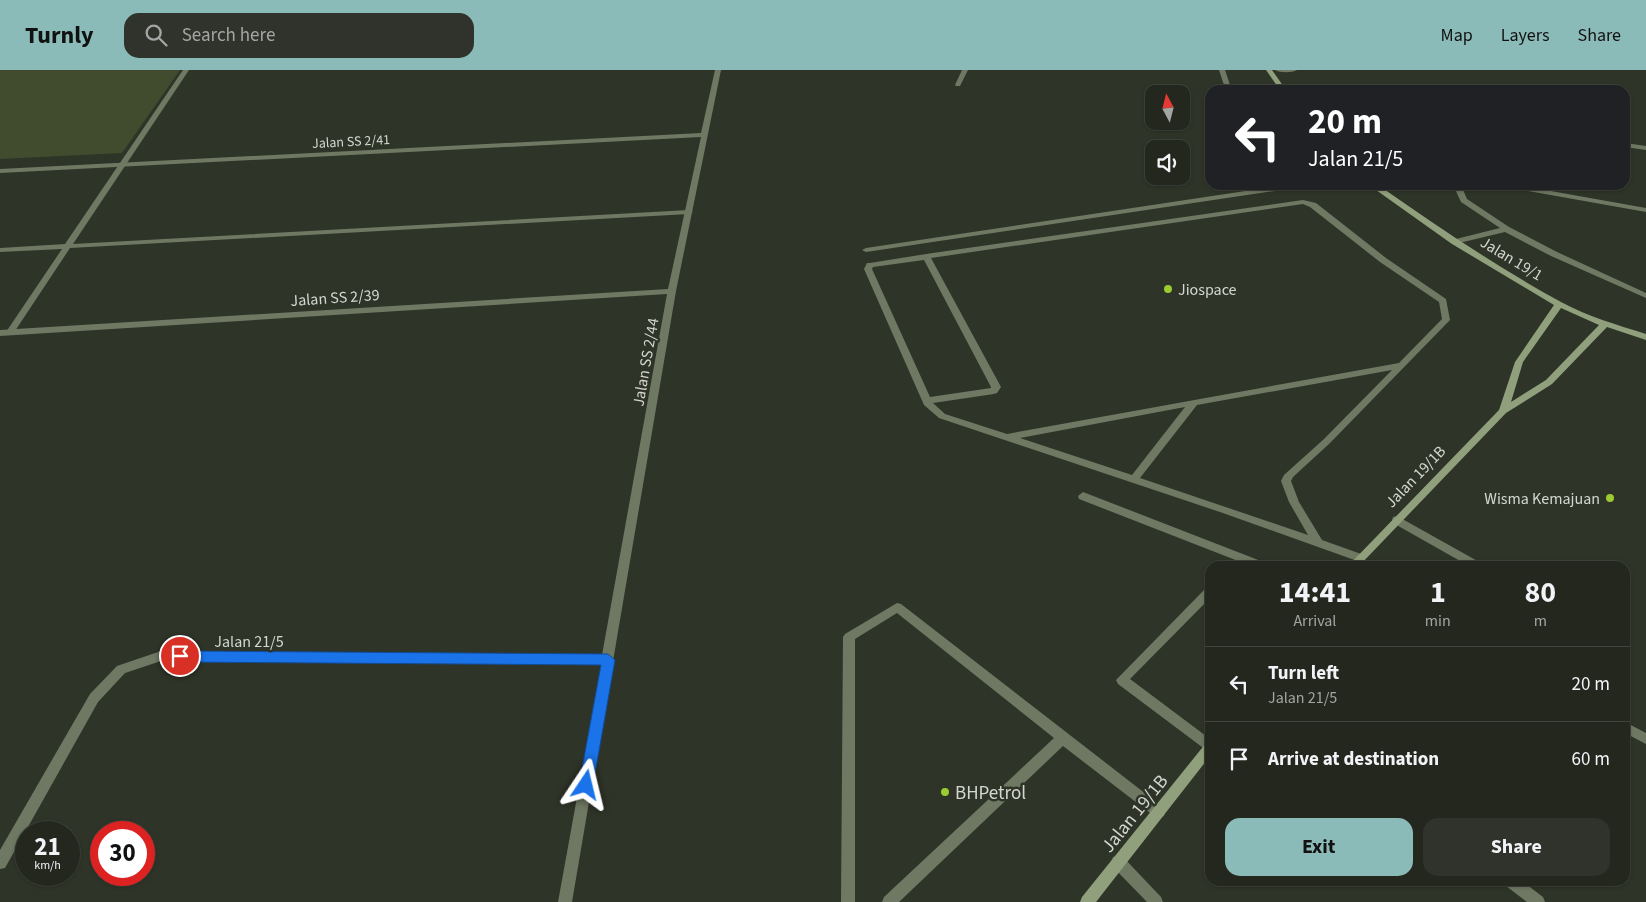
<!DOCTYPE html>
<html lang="en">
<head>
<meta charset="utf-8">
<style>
  :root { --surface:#23271e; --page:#2f332b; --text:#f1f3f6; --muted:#a3a5a4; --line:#40443c; --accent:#8bbbb9 }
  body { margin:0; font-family:"Source Sans 3",sans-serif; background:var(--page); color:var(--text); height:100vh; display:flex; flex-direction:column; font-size:19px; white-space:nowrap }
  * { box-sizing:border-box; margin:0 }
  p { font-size:16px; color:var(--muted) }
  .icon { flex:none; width:28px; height:28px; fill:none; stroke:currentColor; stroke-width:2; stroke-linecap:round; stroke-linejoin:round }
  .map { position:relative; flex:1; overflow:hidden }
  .drawer { position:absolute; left:1205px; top:491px; width:425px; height:325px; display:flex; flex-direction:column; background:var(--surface); border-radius:15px; box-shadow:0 1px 4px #0004,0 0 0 1px var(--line) }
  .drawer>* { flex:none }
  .top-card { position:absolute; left:1205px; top:15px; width:425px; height:105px; border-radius:15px; box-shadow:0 1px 4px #0004,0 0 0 1px var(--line); background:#202124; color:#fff; overflow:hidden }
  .needle { width:32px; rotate:353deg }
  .controls { position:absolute; left:1145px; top:15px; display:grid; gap:10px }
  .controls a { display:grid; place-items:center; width:45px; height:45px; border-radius:10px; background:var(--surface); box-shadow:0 1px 4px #0004,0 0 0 1px var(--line); font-size:25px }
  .speed { position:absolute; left:15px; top:751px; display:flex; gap:10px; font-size:25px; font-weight:700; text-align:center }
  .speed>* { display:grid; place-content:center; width:65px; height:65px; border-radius:50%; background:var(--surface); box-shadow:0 1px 4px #0004,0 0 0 1px var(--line); line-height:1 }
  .speed small { font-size:12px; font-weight:400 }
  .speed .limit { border:8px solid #d22; background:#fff; color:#111 }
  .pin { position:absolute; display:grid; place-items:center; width:42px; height:42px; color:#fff; margin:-21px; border:2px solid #fff; border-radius:50%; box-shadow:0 1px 5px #0007 }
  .me { position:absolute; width:55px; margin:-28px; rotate:10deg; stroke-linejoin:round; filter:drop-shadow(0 0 4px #0008) }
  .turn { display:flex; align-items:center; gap:18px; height:105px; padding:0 20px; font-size:22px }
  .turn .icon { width:65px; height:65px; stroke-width:2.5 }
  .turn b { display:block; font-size:35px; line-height:42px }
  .eta { display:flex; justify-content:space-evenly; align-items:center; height:85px; text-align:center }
  .eta b { font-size:30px; font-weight:700; line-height:35px }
  .cta { display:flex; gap:10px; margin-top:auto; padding:10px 20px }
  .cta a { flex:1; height:58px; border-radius:15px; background:var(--accent); color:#111; font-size:20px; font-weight:700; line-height:58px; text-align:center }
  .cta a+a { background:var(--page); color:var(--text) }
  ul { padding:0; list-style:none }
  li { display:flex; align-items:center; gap:15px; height:75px; padding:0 20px; border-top:1px solid var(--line) }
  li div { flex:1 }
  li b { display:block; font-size:19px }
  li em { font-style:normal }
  header { display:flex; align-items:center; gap:30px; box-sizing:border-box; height:70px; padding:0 25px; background:var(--accent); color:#111 }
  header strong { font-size:24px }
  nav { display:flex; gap:28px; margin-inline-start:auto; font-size:18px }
  .search { width:350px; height:45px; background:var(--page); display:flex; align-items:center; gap:12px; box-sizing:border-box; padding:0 18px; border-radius:15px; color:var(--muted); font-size:19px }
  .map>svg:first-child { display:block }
  .green { fill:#404c2d }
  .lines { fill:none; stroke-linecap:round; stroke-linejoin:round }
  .lane { fill:#6f7862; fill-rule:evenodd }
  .street { fill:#6f7862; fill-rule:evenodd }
  .secondary { fill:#91a07c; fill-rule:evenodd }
  .route { fill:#1a73e8; stroke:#114b97 }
  .poi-dot { fill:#9cca31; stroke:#2f3428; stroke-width:2 }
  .labels { text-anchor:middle; stroke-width:5; stroke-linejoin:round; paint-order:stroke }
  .far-street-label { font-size:14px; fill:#d4d7cf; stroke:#2f3428 }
  .street-label { font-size:16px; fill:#d4d7cf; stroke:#2f3428 }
  .poi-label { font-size:16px; fill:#d4d7cf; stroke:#2f3428; text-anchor:start }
  .near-poi-label { font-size:19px; fill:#d4d7cf; stroke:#2f3428; text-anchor:start }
  .near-street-label { font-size:19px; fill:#d4d7cf; stroke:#2f3428 }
</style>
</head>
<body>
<header>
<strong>Turnly</strong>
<div class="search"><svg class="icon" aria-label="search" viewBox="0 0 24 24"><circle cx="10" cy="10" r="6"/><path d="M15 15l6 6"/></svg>Search here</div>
<nav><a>Map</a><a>Layers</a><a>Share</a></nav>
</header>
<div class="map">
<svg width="1646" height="832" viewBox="0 0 1646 832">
  <rect width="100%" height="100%" fill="#2f3428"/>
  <!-- green -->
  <path class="green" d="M0,0h180l-58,83 -122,6z"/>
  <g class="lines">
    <!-- lane -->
    <g class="lane">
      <path d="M183,0h6l-116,174 616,-34 4,2 -4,2 -619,34 -57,86h-6l-1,-2 56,-83 -62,3v-4l65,-4z"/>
      <path d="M962,0h6l-8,16h-4l-1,-1z"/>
      <path d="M1219,0h6l6,18 -1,1 -5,-1z"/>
      <path d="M1275,0h22c-5,3 -17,3 -22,0z"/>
      <path d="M1584,15l3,2v3h-6v-3z"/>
      <path d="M1625,73l21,3v4l-21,-3z"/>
      <path d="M1286,115h19l-4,2 -435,65 -4,-2 4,-2z"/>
      <path d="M1453,115h8l6,14 42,28 48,25 89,41v5l-95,-42 -46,-24 -50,12h-3v-4l48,-12 -39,-26z"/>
      <path d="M1501,115h16l129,23v4l-141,-25z"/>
      <path d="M1303,130l13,3 70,55 60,41 4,21 -120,123 -37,34 -2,4 8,21 23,38 42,15 1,3 -1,3 -4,1 -140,-50 -281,-94 -15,-13 -60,-136 3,-6h3l56,-9zM1303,134l7,3 70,55 59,40 3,17 -43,44 -392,71 -62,-20 -12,-11 61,-9 3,-1 4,-6 -70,-129zM924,190l67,127v1l-61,9 -58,-128 1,-2zM1392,300l-68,69 -40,36 -3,6 8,21 19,33 -168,-57 57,-73zM1185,337l-53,68 -112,-37z"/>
      <path d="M1083,422l183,71 1,3h-16l-172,-67 -1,-3z"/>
      <path d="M1397,446l84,47 1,3h-13l-76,-43 -1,-3 1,-3z"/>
      <path d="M1210,517v11l-80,81 80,60v12l-4,-1 -88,-66 -2,-4 90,-92z"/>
      <path d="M897,533l4,1 263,204 1,4 -1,4 -5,2 -5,-2 -91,-70 -164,156h-17l2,-5 170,-159 -157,-125 -42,26v263h-14l2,-265 2,-3z"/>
      <path d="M1625,652l21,11v11l-21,-11z"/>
      <path d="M1118,786l5,1 38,40 2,5h-16l-34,-35 -2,-5 2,-5z"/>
      <path d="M1504,811h18l21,16 2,5h-18l-21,-16z"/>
    </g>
    <!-- street -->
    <path class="street" d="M715,0h6l-45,221 -104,611h-14l43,-237 -440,-4 -36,12 -27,29 -93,166 -5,1v-19l90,-156 27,-28 44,-15 441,4 65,-361 -667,42v-6l668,-41 33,-152 -701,36v-4l701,-36z"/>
    <!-- secondary -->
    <g class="secondary">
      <path d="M1266,0h6l14,20h-6z"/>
      <path d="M1369,115h9c59,41 119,82 183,117 26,14 56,23 85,32v6l-39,-13 -55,57 -46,29 -147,153h-11l151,-156 16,-48 39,-57 -102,-61zM1561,238l38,17 -53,55 -35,22 12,-40z"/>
      <path d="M1210,672v14l-114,146h-16l2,-5 124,-154z"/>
    </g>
  </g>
  <!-- route -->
  <path class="route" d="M180,581l428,3 7,6 -22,125 -2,5 -5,1 -5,-1 -2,-5 22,-120 -421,-3 -7,-6z"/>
  <!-- markers -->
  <g class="poi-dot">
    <circle cx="1168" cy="219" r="5"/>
    <circle cx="1610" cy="428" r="5"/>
    <circle cx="945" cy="722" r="5"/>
  </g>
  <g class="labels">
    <!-- far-street labels -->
    <g class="far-street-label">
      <text transform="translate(351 71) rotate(-3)" y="5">Jalan SS 2/41</text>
    </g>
    <!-- street labels -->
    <g class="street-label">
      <text transform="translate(1512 188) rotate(31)" y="6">Jalan 19/1</text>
      <text transform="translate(335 227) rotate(-4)" y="6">Jalan SS 2/39</text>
      <text transform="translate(645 292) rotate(-80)" y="6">Jalan SS 2/44</text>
      <text transform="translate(1415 406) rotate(-46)" y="6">Jalan 19/1B</text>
      <text x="249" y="577">Jalan 21/5</text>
    </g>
    <!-- poi labels -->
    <g class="poi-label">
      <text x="1178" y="225">Jiospace</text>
      <text x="1600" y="434" text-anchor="end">Wisma Kemajuan</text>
    </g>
    <!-- near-poi labels -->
    <g class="near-poi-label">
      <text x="955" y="729">BHPetrol</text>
    </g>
    <!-- near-street labels -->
    <g class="near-street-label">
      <text transform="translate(1134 743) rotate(-51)" y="7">Jalan 19/1B</text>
    </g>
  </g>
</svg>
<div class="controls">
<a><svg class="needle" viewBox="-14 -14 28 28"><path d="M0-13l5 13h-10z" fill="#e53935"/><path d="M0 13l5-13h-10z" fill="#a3a5a4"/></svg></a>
<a><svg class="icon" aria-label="sound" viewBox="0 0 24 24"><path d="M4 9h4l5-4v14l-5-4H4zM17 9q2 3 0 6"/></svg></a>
</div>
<div class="speed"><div>21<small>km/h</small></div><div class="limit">30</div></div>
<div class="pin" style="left:180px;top:586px;background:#d93025"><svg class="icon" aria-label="arrive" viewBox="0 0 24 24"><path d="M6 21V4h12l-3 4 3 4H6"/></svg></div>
<svg class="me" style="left:586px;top:715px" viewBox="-20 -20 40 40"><path d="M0-17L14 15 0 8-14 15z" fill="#1a73e8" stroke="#fff" stroke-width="4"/></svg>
<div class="top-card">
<div class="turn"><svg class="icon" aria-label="left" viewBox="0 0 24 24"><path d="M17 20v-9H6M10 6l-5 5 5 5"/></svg><div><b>20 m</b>Jalan 21/5</div></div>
</div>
<section class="drawer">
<div class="eta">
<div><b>14:41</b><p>Arrival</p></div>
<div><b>1</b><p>min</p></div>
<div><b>80</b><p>m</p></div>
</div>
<ul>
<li><svg class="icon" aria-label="left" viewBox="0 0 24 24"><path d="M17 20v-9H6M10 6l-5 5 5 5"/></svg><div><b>Turn left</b><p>Jalan 21/5</p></div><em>20 m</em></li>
<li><svg class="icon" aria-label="arrive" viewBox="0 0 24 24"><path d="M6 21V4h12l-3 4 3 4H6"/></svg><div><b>Arrive at destination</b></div><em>60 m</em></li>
</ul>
<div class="cta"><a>Exit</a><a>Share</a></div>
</section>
</div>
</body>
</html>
